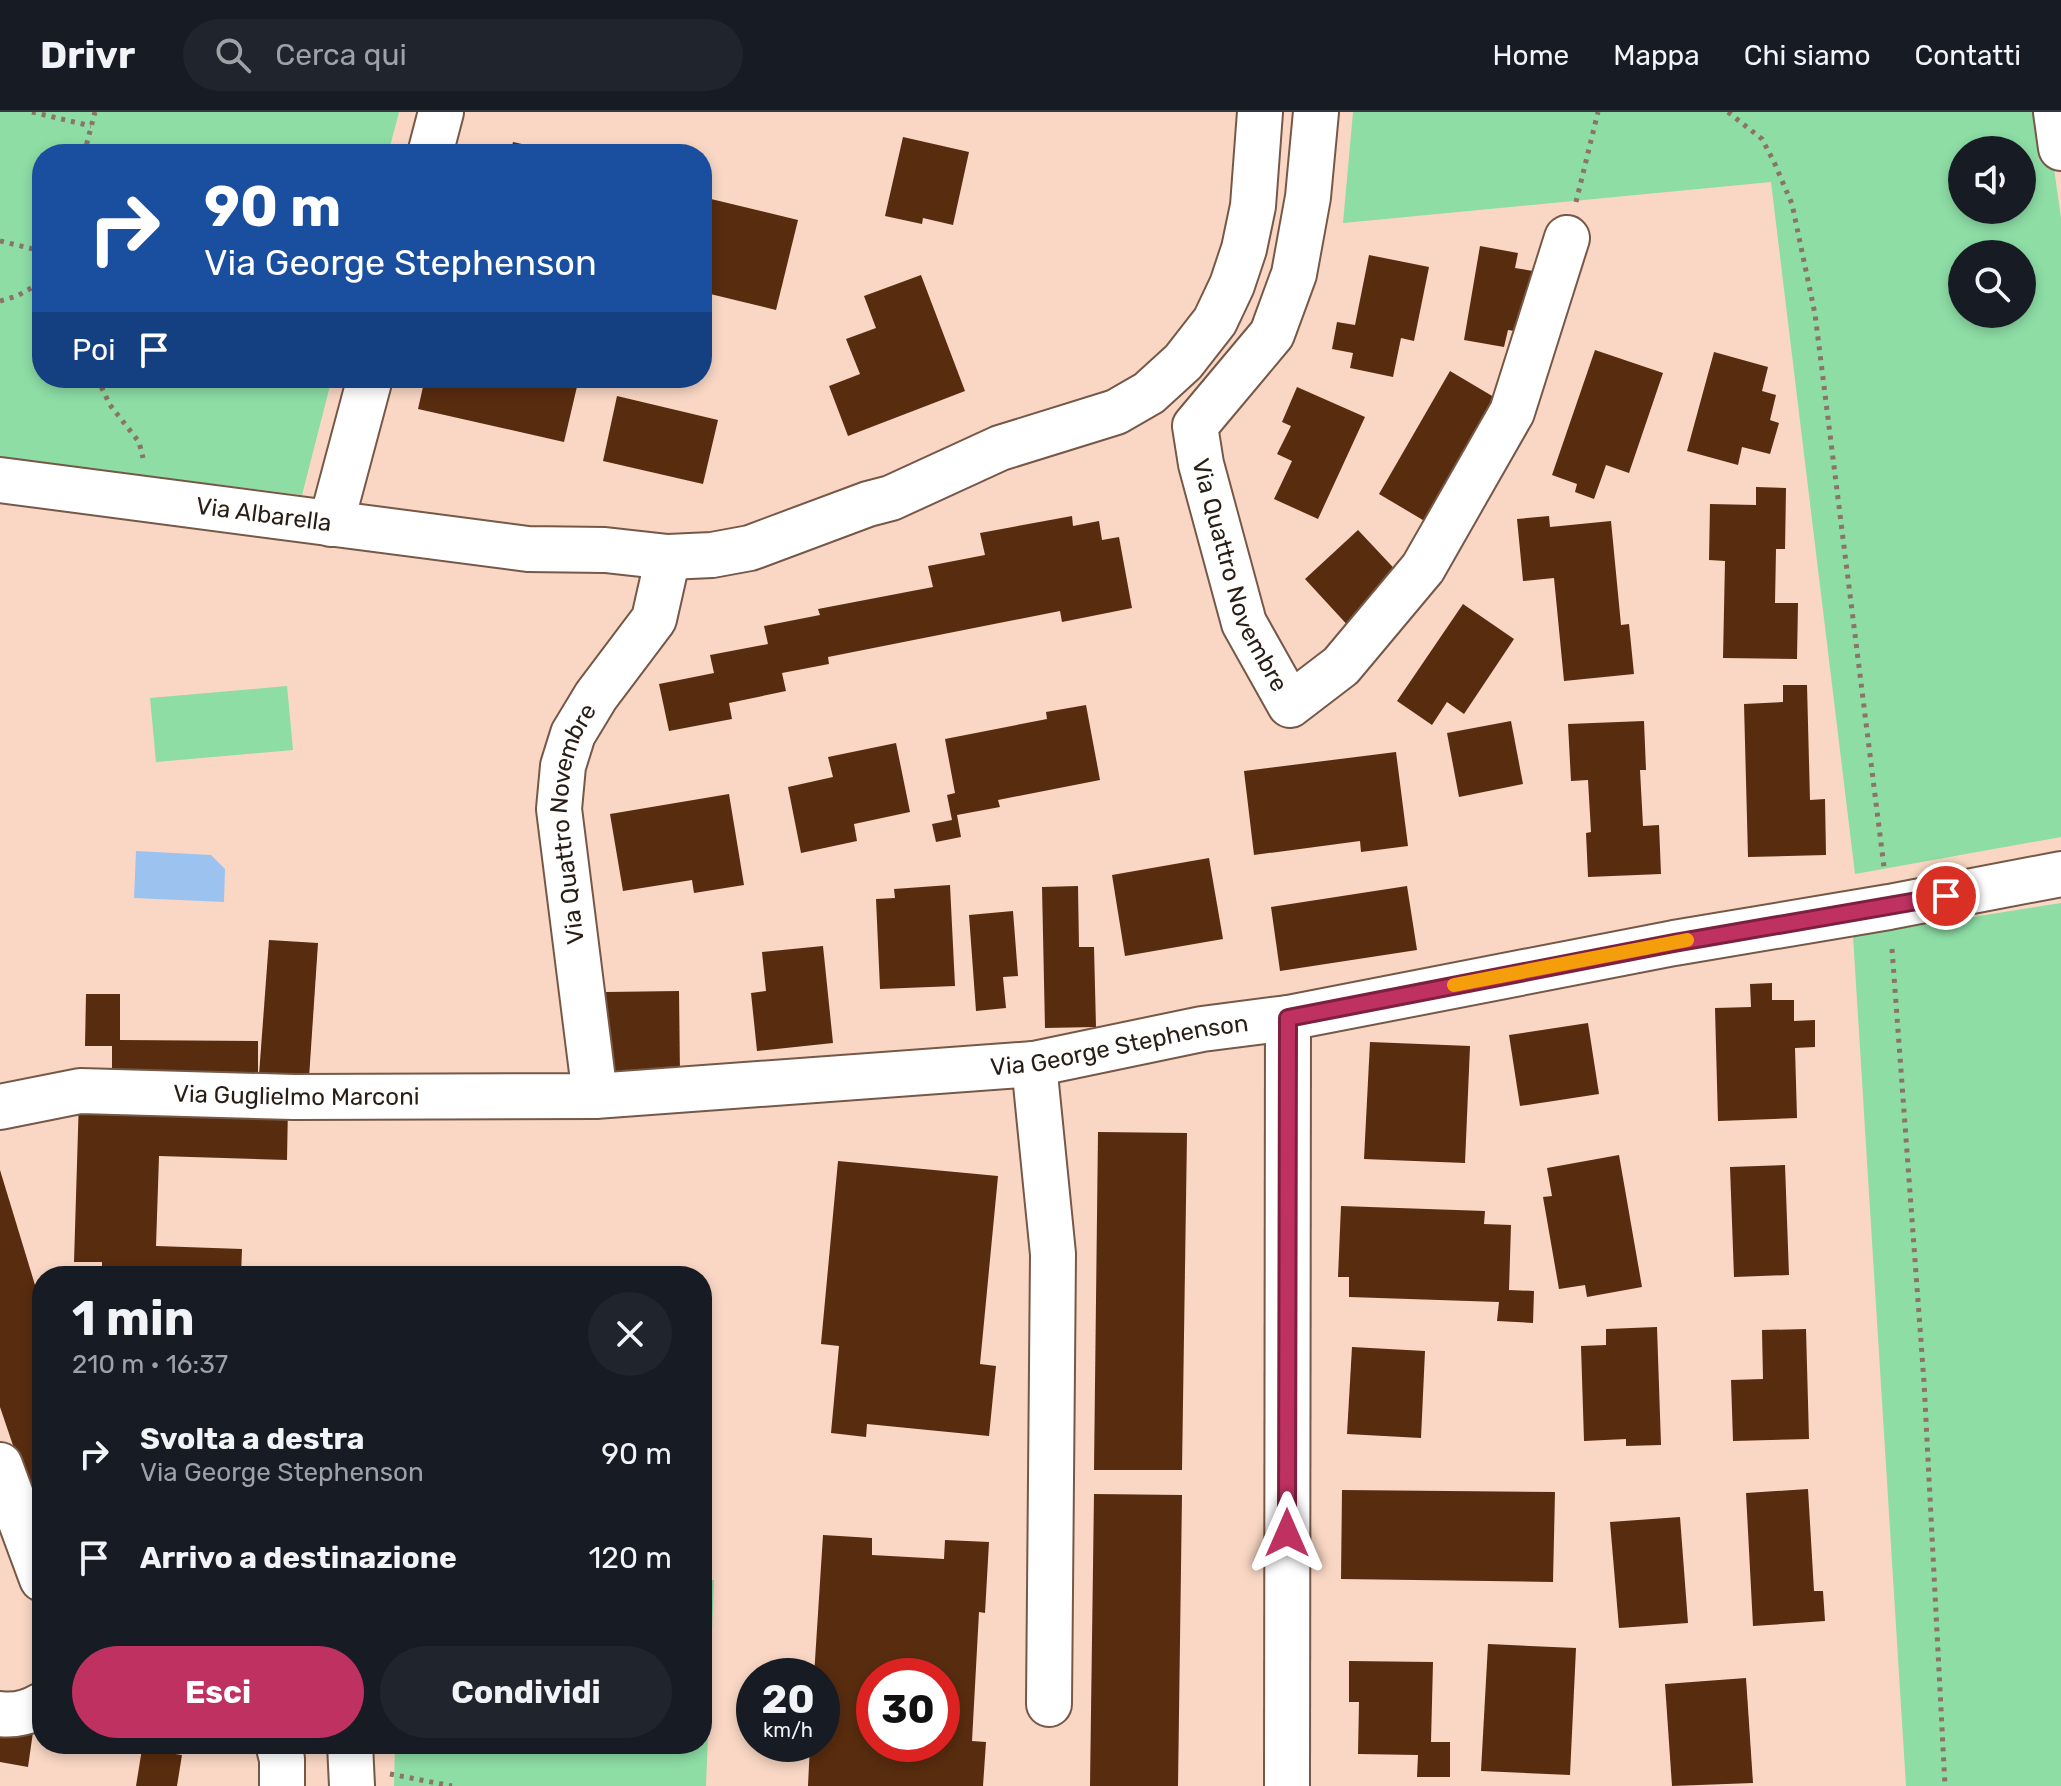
<!DOCTYPE html>
<html lang="it">
<head>
<meta charset="utf-8">
<style>
  :root { --surface:#171b24; --page:#20242c; --text:#f1f3f6; --muted:#9ea1a6; --line:#363941; --accent:#be3160 }
  body { margin:0; font-family:Rubik,sans-serif; background:var(--page); color:var(--text); height:100vh; display:flex; flex-direction:column; font-size:30px; white-space:nowrap }
  * { box-sizing:border-box; margin:0 }
  p { font-size:26px; color:var(--muted) }
  .icon { flex:none; width:44px; height:44px; fill:none; stroke:currentColor; stroke-width:2; stroke-linecap:round; stroke-linejoin:round }
  .map { position:relative; flex:1; overflow:hidden }
  .panel { position:absolute; left:32px; top:1154px; width:680px; height:488px; display:flex; flex-direction:column; background:var(--surface); border-radius:32px; box-shadow:0 4px 12px #0003 }
  .panel>* { flex:none }
  .banner { position:absolute; left:32px; top:32px; width:680px; height:244px; border-radius:32px; box-shadow:0 4px 12px #0003; background:#1a4fa0; color:#fff; overflow:hidden }
  .fabs { position:absolute; left:1948px; top:24px; display:grid; gap:16px }
  .fabs a { display:grid; place-items:center; width:88px; height:88px; border-radius:50%; background:var(--surface); box-shadow:0 4px 12px #0003; font-size:40px }
  .speed { position:absolute; left:736px; top:1546px; display:flex; gap:16px; font-size:40px; font-weight:700; text-align:center }
  .speed>* { display:grid; place-content:center; width:104px; height:104px; border-radius:50%; background:var(--surface); box-shadow:0 4px 12px #0003; line-height:1 }
  .speed small { font-size:20px; font-weight:400 }
  .speed .limit { border:12px solid #d22; background:#fff; color:#111 }
  .pin { position:absolute; display:grid; place-items:center; width:68px; height:68px; color:#fff; margin:-34px; border:4px solid #fff; border-radius:50%; box-shadow:0 2px 8px #0007 }
  .me { position:absolute; width:88px; margin:-44px; rotate:0deg; stroke-linejoin:round; filter:drop-shadow(0 0 6px #0008) }
  .turn { display:flex; align-items:center; gap:28px; height:168px; padding:0 40px; font-size:36px }
  .turn .icon { width:104px; height:104px; stroke-width:2.5 }
  .turn b { display:block; font-size:56px; line-height:68px }
  .then { display:flex; align-items:center; height:76px; padding:0 40px; background:#0003; gap:16px; font-size:30px }
  .round { display:grid; place-items:center; flex:none; width:84px; height:84px; border-radius:42px; background:var(--page) }
  .summary { display:flex; align-items:center; justify-content:space-between; height:136px; padding:0 40px }
  h1 { font-size:48px; font-weight:700; line-height:60px }
  .cta { display:flex; gap:16px; margin-top:auto; padding:16px 40px }
  .cta a { flex:1; height:92px; border-radius:48px; background:var(--accent); color:#fff; font-size:32px; font-weight:700; line-height:92px; text-align:center }
  .cta a+a { background:var(--page); color:var(--text) }
  ul { padding:0; list-style:none }
  li { display:flex; align-items:center; gap:24px; height:104px; padding:0 40px }
  li div { flex:1 }
  li b { display:block; font-size:30px }
  li em { font-style:normal }
  header { display:flex; align-items:center; gap:48px; box-sizing:border-box; height:112px; padding:0 40px; background:var(--surface); border-bottom:2px solid var(--line) }
  header strong { font-size:38px }
  nav { display:flex; gap:44px; margin-inline-start:auto; font-size:28px }
  .search { width:560px; height:72px; background:var(--page); display:flex; align-items:center; gap:20px; box-sizing:border-box; padding:0 28px; border-radius:44px; color:var(--muted); font-size:30px }
  .map>svg:first-child { display:block }
  .green { fill:#8ddda5; fill-rule:evenodd }
  .water { fill:#9cc3ef }
  .building { fill:#582c0f; fill-rule:evenodd }
  .lines { fill:none; stroke-linecap:round; stroke-linejoin:round }
  .minor-casing { stroke:#755848; stroke-width:48 }
  .path { stroke:#8a7468; stroke-width:5; stroke-dasharray:4 6; stroke-linecap:butt }
  .minor { stroke:#fff; stroke-width:44 }
  .route-casing { stroke:#7c203e; stroke-width:20 }
  .route { stroke:#be3160; stroke-width:14 }
  .slow { stroke:#f59e0b; stroke-width:14 }
  .labels { text-anchor:middle; stroke-width:8; stroke-linejoin:round; paint-order:stroke }
  .street-label { font-size:24px; fill:#291d16; stroke:#fff }
</style>
</head>
<body>
<header>
<strong>Drivr</strong>
<div class="search"><svg class="icon" aria-label="search" viewBox="0 0 24 24"><circle cx="10" cy="10" r="6"/><path d="M15 15l6 6"/></svg>Cerca qui</div>
<nav><a>Home</a><a>Mappa</a><a>Chi siamo</a><a>Contatti</a></nav>
</header>
<div class="map">
<svg width="2061" height="1674" viewBox="0 0 2061 1674">
  <rect width="100%" height="100%" fill="#f9d7c4"/>
  <!-- green -->
  <g class="green">
    <path d="M0,0h399l-11,42h-346v224h290l-30,117 -302,-37z"/>
    <path d="M1353,0h693l15,106v619l-206,37 -84,-692 -428,41zM1962,38h60v60h-60zM1962,142h60v60h-60z"/>
    <path d="M287,574l6,64 -137,12 -6,-64z"/>
    <path d="M2061,791v883h-155l-53,-850z"/>
    <path d="M702,1468h12l-8,206h-312l1,-42h307z"/>
  </g>
  <!-- water -->
  <path class="water" d="M136,739l75,4 14,14 -1,33 -90,-4z"/>
  <!-- building -->
  <g class="building">
    <path d="M903,25l66,15 -16,73 -30,-7 -1,6 -37,-8z"/>
    <path d="M513,30l49,11v1h-52z"/>
    <path d="M711,87l87,21 -22,90 -74,-18v-57z"/>
    <path d="M1480,134l38,7 -3,15 24,4 -11,61 -20,-3 -4,17 -40,-7z"/>
    <path d="M1369,143l60,12 -15,74 -13,-3 -8,39 -43,-9 3,-15 -21,-4 5,-27 18,3z"/>
    <path d="M921,163l44,116 -117,45 -19,-50 31,-12 -14,-35 30,-11 -12,-32z"/>
    <path d="M1595,238l68,23 -34,100 -23,-8 -12,34 -19,-7 2,-8 -25,-9z"/>
    <path d="M1714,240l54,15 -6,24 14,4 -6,25 9,3 -9,31 -28,-7 -4,18 -51,-14z"/>
    <path d="M1450,259l54,32 -71,123 -54,-32z"/>
    <path d="M425,266h154l-15,64 -146,-33z"/>
    <path d="M1297,275l68,30 -47,102 -44,-20 18,-38 -15,-7 14,-28 -9,-4z"/>
    <path d="M617,284l101,24 -15,64 -100,-23z"/>
    <path d="M1756,375l30,1 -1,61h-9l-1,54h23l-1,56 -74,-1 2,-97 -16,-1 1,-56 46,1z"/>
    <path d="M1072,404l1,10 26,-5 3,19 17,-3 13,71 -70,14 -2,-11 -232,46 1,7 -47,9 4,18 -57,12 3,16 -63,12 -10,-47 55,-11 -4,-18 58,-11 -4,-18 56,-11 -2,-6 115,-22 -5,-21 57,-11 -5,-22z"/>
    <path d="M1549,404l1,11 61,-6 10,104 8,-1 5,50 -70,7 -10,-103 -31,3 -6,-62z"/>
    <path d="M1358,418l47,50 -53,50 -47,-51z"/>
    <path d="M1463,492l51,35 -50,75 -17,-12 -15,23 -35,-24z"/>
    <path d="M1783,573h24l3,115 15,-1 1,56 -78,2 -4,-153 39,-2z"/>
    <path d="M1086,593l14,75 -102,20 2,7 -43,8 4,22 -25,5 -4,-18 20,-4 -5,-25 8,-2 -10,-54 102,-20 -1,-7z"/>
    <path d="M1511,609l12,63 -64,13 -12,-64z"/>
    <path d="M1644,609l2,49h-6l3,56 16,-1 2,49 -73,3 -2,-44 5,-1 -3,-52 -17,1 -3,-57z"/>
    <path d="M896,631l14,69 -56,12 3,17 -56,12 -13,-66 45,-10 -5,-20z"/>
    <path d="M1396,640l12,94 -47,6 -1,-11 -106,14 -10,-84z"/>
    <path d="M729,682l15,91 -50,8 -2,-13 -69,11 -13,-77z"/>
    <path d="M1209,746l14,81 -98,17 -13,-81z"/>
    <path d="M950,773l5,101 -75,3 -4,-90 19,-1 -1,-9z"/>
    <path d="M1078,774l1,61h15l2,80 -51,1 -3,-141z"/>
    <path d="M1407,774l10,64 -137,21 -9,-64z"/>
    <path d="M1013,799l5,65 -15,1 3,31 -30,3 -7,-96z"/>
    <path d="M269,828l49,3 -9,135 -50,-3z"/>
    <path d="M823,834l10,97 -76,8 -6,-58 15,-2 -4,-39z"/>
    <path d="M1772,871v17h22v21l21,-1v27l-20,1 2,70 -79,3 -3,-113 36,-1 -1,-23z"/>
    <path d="M679,879l1,85 -74,1v-85z"/>
    <path d="M86,882h34v46l138,1v42l-146,-2v-35h-27z"/>
    <path d="M1588,911l11,71 -79,12 -11,-71z"/>
    <path d="M1370,930l100,4 -5,117 -101,-4z"/>
    <path d="M79,986l209,7 -1,55 -128,-4 -3,90 86,3 -1,27h-139v-14h-28z"/>
    <path d="M1098,1020l89,1 -5,337h-88z"/>
    <path d="M1619,1043l23,132 -55,10 -2,-12 -26,4 -16,-92 9,-1 -5,-28z"/>
    <path d="M838,1049l160,15 -18,188 16,2 -7,70 -122,-12 -1,13 -35,-4 8,-87 -18,-2z"/>
    <path d="M1785,1053l4,110 -55,2 -4,-110z"/>
    <path d="M0,1058l42,138 -1,220 -41,-121z"/>
    <path d="M1341,1094l144,5 -1,13 27,1 -2,65 25,1 -1,32 -36,-2 2,-19 -150,-5v-20h-11z"/>
    <path d="M1657,1215l4,118 -35,1v-7l-42,2 -3,-95 25,-1v-16z"/>
    <path d="M1806,1217l3,110 -76,2 -2,-61 32,-1 -1,-49z"/>
    <path d="M1352,1235l73,4 -4,87 -74,-4z"/>
    <path d="M1808,1377l6,102h9l2,30 -72,5 -7,-133z"/>
    <path d="M1342,1378l213,2 -2,90 -212,-3z"/>
    <path d="M1094,1382l88,1 -4,291h-88z"/>
    <path d="M1680,1405l8,106 -69,5 -9,-106z"/>
    <path d="M823,1423l49,3v17l72,4 1,-19 44,2 -4,71 -6,-1 -7,129 14,1 -3,44h-175l2,-42h12v-68h-8zM874,1564h68v68h-68z"/>
    <path d="M1488,1532l88,4 -6,127 -89,-4z"/>
    <path d="M1349,1549l84,1 -2,80h19v35h-33l1,-22 -60,-1 1,-52h-10z"/>
    <path d="M1746,1566l7,105 -81,3 -7,-102z"/>
    <path d="M0,1615l33,5 -5,35 -28,-5z"/>
    <path d="M142,1637l40,6 -5,31h-41z"/>
  </g>
  <g class="lines">
    <defs>
      <g id="minor">
        <path id="s1" d="M1316,0l-8,85 -14,77 -22,60 -77,92 6,38 43,159 46,82 51,-39 82,-98 89,-156 55,-174"/>
        <path d="M2056,0l5,36"/>
        <path d="M430,42l11,-42"/>
        <path id="s2" d="M0,368l528,69 77,1 63,7 44,-2 38,-7 118,-44 23,-6 109,-50 116,-36 33,-19 34,-31 32,-41 17,-36 12,-36 9,-43 7,-94"/>
        <path d="M331,412l39,-146"/>
        <path d="M1034,952l19,190 -4,450"/>
        <path id="s3" d="M595,984l-36,-287 4,-43 10,-32 23,-38 58,-77 14,-62"/>
        <path id="s4" d="M0,995l80,-16 214,6 301,-1 439,-32 168,-35 86,-11 386,-75 215,-36 172,-33"/>
        <path d="M0,1353l42,114"/>
        <path d="M0,1602c14,2 30,-2 42,-9"/>
        <path d="M278,1632l4,15v27"/>
        <path d="M350,1632l2,42"/>
        <path d="M1287,1674l1,-768"/>
      </g>
    </defs>
    <!-- minor casing -->
    <use href="#minor" class="minor-casing"/>
    <!-- path -->
    <g class="path">
      <path d="M32,0l59,14"/>
      <path d="M1728,0l34,27 12,23 18,42 23,110 69,553"/>
      <path d="M84,42l11,-42"/>
      <path d="M1576,90l22,-90"/>
      <path d="M0,129l42,10"/>
      <path d="M0,189l17,-5 25,-14"/>
      <path d="M97,266l13,27 29,37 4,16"/>
      <path d="M1892,837l32,433 21,404"/>
      <path d="M390,1662l62,12"/>
    </g>
    <!-- minor -->
    <use href="#minor" class="minor"/>
  </g>
  <g class="lines">
    <defs>
      <path id="route" d="M1287,1421l1,-515 386,-75 272,-47"/>
    </defs>
    <!-- route casing -->
    <use href="#route" class="route-casing"/>
    <!-- route -->
    <use href="#route" class="route"/>
    <!-- slow -->
    <path class="slow" d="M1454,873l233,-45"/>
  </g>
  <g class="labels">
    <!-- street labels -->
    <g class="street-label">
      <text dy="8" stroke="none"><textPath href="#s2" startOffset="266">Via Albarella</textPath></text>
      <text dy="8" stroke="none"><textPath href="#s1" startOffset="504">Via Quattro Novembre</textPath></text>
      <text dy="8" stroke="none"><textPath href="#s3" startOffset="276">Via Quattro Novembre</textPath></text>
      <text dy="8" stroke="none"><textPath href="#s4" startOffset="1124">Via George Stephenson</textPath></text>
      <text dy="8" stroke="none"><textPath href="#s4" startOffset="298">Via Guglielmo Marconi</textPath></text>
    </g>
  </g>
</svg>
<div class="fabs">
<a><svg class="icon" aria-label="sound" viewBox="0 0 24 24"><path d="M4 9h4l5-4v14l-5-4H4zM17 9q2 3 0 6"/></svg></a>
<a><svg class="icon" aria-label="search" viewBox="0 0 24 24"><circle cx="10" cy="10" r="6"/><path d="M15 15l6 6"/></svg></a>
</div>
<div class="speed"><div>20<small>km/h</small></div><div class="limit">30</div></div>
<div class="pin" style="left:1946px;top:784px;background:#d93025"><svg class="icon" aria-label="arrive" viewBox="0 0 24 24"><path d="M6 21V4h12l-3 4 3 4H6"/></svg></div>
<svg class="me" style="left:1287px;top:1421px" viewBox="-20 -20 40 40"><path d="M0-17L14 15 0 8-14 15z" fill="#be3160" stroke="#fff" stroke-width="4"/></svg>
<div class="banner">
<div class="turn"><svg class="icon" aria-label="right" viewBox="0 0 24 24"><path d="M7 20v-9h11M14 6l5 5-5 5"/></svg><div><b>90 m</b>Via George Stephenson</div></div>
<div class="then">Poi<svg class="icon" aria-label="arrive" viewBox="0 0 24 24"><path d="M6 21V4h12l-3 4 3 4H6"/></svg></div>
</div>
<section class="panel">
<div class="summary"><div><h1>1 min</h1><p>210 m · 16:37</p></div><a class="round"><svg class="icon" aria-label="close" viewBox="0 0 24 24"><path d="M6 6l12 12M18 6L6 18"/></svg></a></div>
<ul>
<li><svg class="icon" aria-label="right" viewBox="0 0 24 24"><path d="M7 20v-9h11M14 6l5 5-5 5"/></svg><div><b>Svolta a destra</b><p>Via George Stephenson</p></div><em>90 m</em></li>
<li><svg class="icon" aria-label="arrive" viewBox="0 0 24 24"><path d="M6 21V4h12l-3 4 3 4H6"/></svg><div><b>Arrivo a destinazione</b></div><em>120 m</em></li>
</ul>
<div class="cta"><a>Esci</a><a>Condividi</a></div>
</section>
</div>
</body>
</html>
